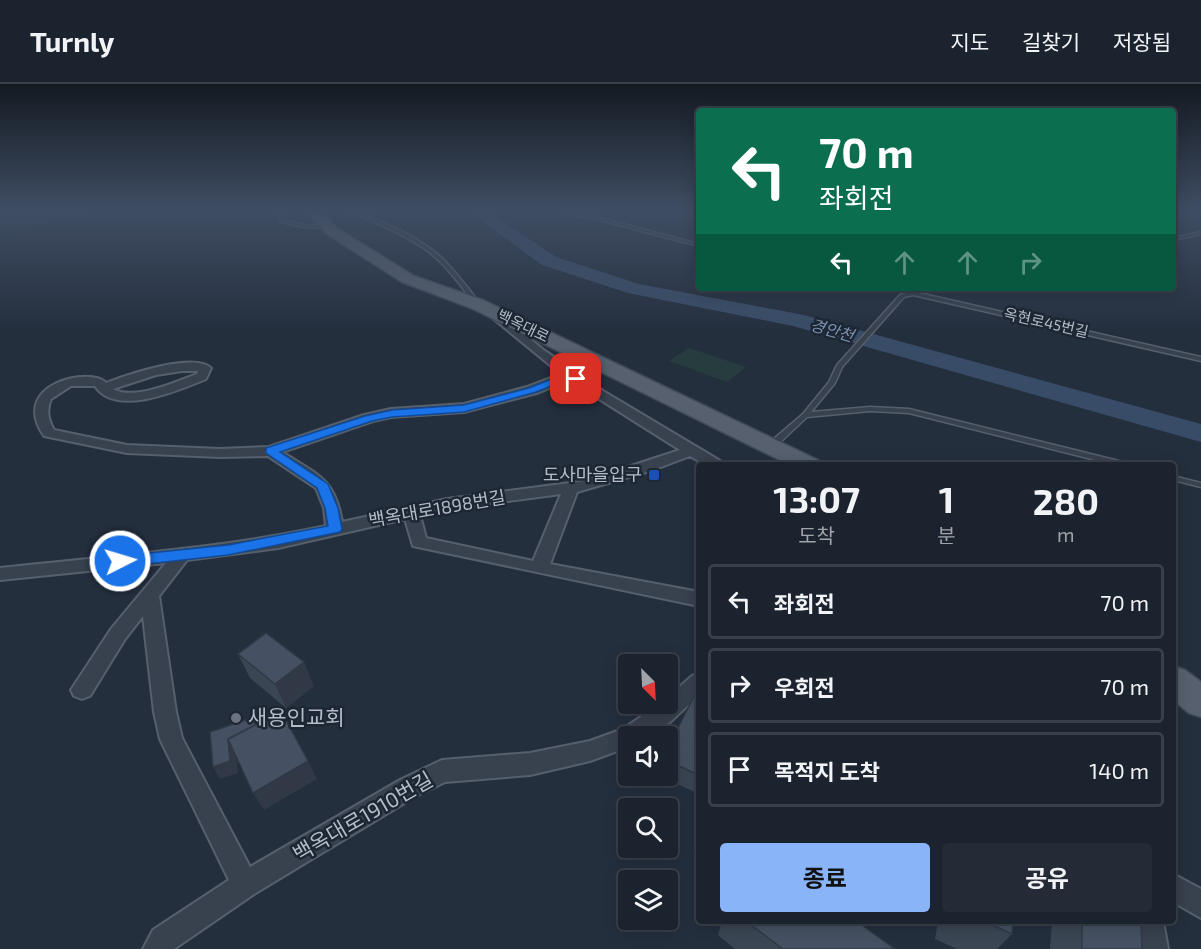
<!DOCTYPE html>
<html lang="ko">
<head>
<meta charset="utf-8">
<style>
  :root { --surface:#1b232e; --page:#242b36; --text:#f1f3f6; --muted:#a0a4aa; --line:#39404a; --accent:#8ab4f8 }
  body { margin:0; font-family:"Exo 2","Noto Sans KR",sans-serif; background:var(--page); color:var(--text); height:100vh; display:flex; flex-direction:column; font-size:22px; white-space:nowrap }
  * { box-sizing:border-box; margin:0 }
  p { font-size:20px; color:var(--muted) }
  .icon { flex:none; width:33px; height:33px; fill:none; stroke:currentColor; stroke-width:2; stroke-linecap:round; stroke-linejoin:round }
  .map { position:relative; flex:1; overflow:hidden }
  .drawer { position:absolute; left:696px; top:378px; width:480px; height:462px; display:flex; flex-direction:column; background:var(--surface); border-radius:6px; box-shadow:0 3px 15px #0003,0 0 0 2px var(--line) }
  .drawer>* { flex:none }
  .top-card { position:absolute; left:696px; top:24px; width:480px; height:183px; border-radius:6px; box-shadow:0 3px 15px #0003,0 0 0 2px var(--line); background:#0b6e4f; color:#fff; overflow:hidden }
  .needle { width:39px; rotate:156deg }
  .buttons { position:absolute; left:618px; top:570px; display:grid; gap:12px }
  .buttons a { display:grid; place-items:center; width:60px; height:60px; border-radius:6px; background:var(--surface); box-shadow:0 3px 15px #0003,0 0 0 2px var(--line); font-size:30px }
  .pin { position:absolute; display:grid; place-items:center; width:51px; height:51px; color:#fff; margin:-26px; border-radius:12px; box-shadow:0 3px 9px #0006 }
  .me { position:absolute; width:66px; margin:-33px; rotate:85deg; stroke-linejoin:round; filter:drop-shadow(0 0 4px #0008) }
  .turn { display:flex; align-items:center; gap:21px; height:126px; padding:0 24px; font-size:27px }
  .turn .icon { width:78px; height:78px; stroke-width:2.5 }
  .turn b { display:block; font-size:42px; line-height:51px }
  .lanes { display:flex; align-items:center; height:57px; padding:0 24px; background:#0003; justify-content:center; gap:30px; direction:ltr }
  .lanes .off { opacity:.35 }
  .eta { display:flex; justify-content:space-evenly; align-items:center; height:102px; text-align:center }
  .eta b { font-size:36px; font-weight:700; line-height:42px }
  .primary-button { display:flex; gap:12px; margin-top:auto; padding:12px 24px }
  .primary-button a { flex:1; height:69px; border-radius:6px; background:var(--accent); color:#111; font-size:24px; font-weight:700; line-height:69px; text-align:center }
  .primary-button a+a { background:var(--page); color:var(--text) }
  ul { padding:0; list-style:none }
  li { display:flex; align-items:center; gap:18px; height:75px; margin:0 12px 9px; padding:0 12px; border:3px solid var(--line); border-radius:6px }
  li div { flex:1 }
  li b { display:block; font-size:22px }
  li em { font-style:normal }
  header { display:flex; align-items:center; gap:36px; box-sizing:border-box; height:84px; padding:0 30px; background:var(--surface); border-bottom:2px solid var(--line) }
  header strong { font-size:28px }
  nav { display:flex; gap:33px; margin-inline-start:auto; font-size:21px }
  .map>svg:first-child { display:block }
  .green { fill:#263c3f }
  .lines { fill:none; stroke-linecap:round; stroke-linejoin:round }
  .river { fill:#394c67; fill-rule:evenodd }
  .service-casing { stroke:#565f6c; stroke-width:3 }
  .minor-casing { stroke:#565f6c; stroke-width:4 }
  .primary-casing { stroke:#414a57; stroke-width:3 }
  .service { fill:#38414e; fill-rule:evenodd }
  .minor { fill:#38414e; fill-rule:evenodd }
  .primary { fill:#56606e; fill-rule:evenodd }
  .wall { fill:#3b4654 }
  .shaded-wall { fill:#303945 }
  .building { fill:#455162; stroke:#303945; stroke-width:1.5 }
  .route { fill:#1a73e8; stroke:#114b97; stroke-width:1.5 }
  .transit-dot { fill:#1a4fb4; stroke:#1d2633; stroke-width:2 }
  .worship-dot { fill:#6b7280; stroke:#1d2633; stroke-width:2 }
  .labels { text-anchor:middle; stroke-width:5; stroke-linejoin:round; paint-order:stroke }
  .far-street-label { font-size:15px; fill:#b4bcc9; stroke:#1d2633 }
  .far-water-label { font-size:16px; font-style:italic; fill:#7c92b1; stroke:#1d2633 }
  .poi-label { font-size:18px; fill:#b4bcc9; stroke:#1d2633; text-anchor:end }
  .street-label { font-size:18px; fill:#b4bcc9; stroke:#1d2633 }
  .near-poi-label { font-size:21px; fill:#b4bcc9; stroke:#1d2633; text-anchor:start }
  .near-street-label { font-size:21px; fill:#b4bcc9; stroke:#1d2633 }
</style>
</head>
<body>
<header>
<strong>Turnly</strong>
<nav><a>지도</a><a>길찾기</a><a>저장됨</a></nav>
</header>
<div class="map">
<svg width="1201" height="865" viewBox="0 0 1201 865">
  <rect width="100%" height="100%" fill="#242f3e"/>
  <!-- green -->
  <g class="green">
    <path d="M0,125h109l-109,26z"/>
    <path d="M689,264l57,19 -19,15 -58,-21z"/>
  </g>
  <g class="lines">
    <!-- river -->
    <path class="river" d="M465,125h19l72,48 83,27 165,31 397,109v18l-408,-116 -165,-33 -86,-28z"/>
    <defs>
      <g id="service">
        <path d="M283,125h5l-6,6 2,5 19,5 23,1 2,1 -2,1 -23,-1 -22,-5 -3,-7z"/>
        <path d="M346,125h6c32,14 65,26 91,50 13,13 24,28 36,43v2h-4c-14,-18 -28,-38 -46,-52 -25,-19 -55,-29 -83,-43z"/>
        <path d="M558,125h8l133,35v2z"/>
        <path d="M1201,148v2l-28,6v-2z"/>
        <path d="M887,204c9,0 19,4 26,3 7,0 13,-3 21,-3l-15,5 282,64v4l-288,-66 -9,2 -62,70 -7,16 -24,29 59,-5 39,2 218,54 1,2h-13l-206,-52 -39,-2 -63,6 -33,31h-6l-1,-2 1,-2 35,-30 26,-32 8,-17 63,-70 6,-2z"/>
        <path d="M1173,392l28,7v4l-28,-7z"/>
      </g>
      <g id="minor">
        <path d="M590,125h15l-28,8 -4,-2z"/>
        <path d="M488,222l57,45 58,40 119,71 3,3h-19l-16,-9 -37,14 -76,22 -27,72 149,28v14l-286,-60 -8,-27 -127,29 -91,12 -28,36 17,116 6,26 68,129 150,-87 42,-20 88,-7 60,-12 33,-12 37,-25h8v-7l24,-21 7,-3v22l-29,27 -22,14h-20v11l-38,14 -60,14 -85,7 -29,14 -162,98 -80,55h-31l10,-19 76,-50 -69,-141 -6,-27 -11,-96 -18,23 -35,57 -8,3 -8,-3 -3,-6 40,-61 55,-66 -166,17v-12c109,-12 219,-19 326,-42l-2,-18 -8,-20 -48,-32 -48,1 -93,-4 -83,-17c-36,-53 48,-70 62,-53 21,-8 87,-31 105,-15l-5,11c-27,11 -90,39 -111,7h-24l-20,13c-5,11 -3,21 3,31l73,15 93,4 49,-2 95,-32 27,-6 73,-5 63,-17 34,-13 -77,-63 -1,-2zM182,287h16l-1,3c-21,8 -64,27 -84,15l43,-14zM569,296l111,70 -95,31 -138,18 -105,23c-7,-44 -26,-48 -60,-70l91,-31 18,-4 73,-5 73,-19zM561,410l-28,67 -107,-23 -6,-23 27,-6z"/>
        <path d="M1173,790l28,15v29l-28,-16z"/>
        <path d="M1135,837h28l5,28h-28z"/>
      </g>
      <g id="primary">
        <path d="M304,125h14l19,19 77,48 69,24 335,160 3,5h-31l-319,-157 -69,-26 -75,-48z"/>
        <path d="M1173,582l12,4 16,12v35l-12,-4 -16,-13z"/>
      </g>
    </defs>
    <!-- service casing -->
    <use href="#service" class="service-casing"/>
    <!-- minor casing -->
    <use href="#minor" class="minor-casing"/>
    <!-- primary casing -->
    <use href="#primary" class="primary-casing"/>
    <!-- service -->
    <use href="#service" class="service"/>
    <!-- minor -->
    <use href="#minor" class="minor"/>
    <!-- primary -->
    <use href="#primary" class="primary"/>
  </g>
  <!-- wall -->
  <g class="wall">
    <path d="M238,570l76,32 -28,22 -36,-30z"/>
    <path d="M699,602v108l-39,-18h8v-28z"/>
    <path d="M722,837h134l39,28h-160l-17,-14z"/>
    <path d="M938,837h75l-1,13 -15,15h-40l-22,-10z"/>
    <path d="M1052,837h89l1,28h-92z"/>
  </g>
  <!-- shaded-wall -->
  <g class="shaded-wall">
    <path d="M304,578l10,24 -28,22 -11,-24z"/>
    <path d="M254,633l6,13 -24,22 2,21 -18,6 -7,-12 15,-27z"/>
    <path d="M308,677l9,18 -53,31 -11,-17z"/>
  </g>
  <!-- building -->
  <g class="building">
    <path d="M266,549l38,29 -29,22 -37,-30z"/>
    <path d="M699,602v89l-31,-14v-13z"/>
    <path d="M281,627l27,50 -55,32 -25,-54z"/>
    <path d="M254,633l1,8 -27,14 2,22 -17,6 -3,-35z"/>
    <path d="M746,837h110l39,28h-112z"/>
    <path d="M984,837h29l-1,13z"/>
    <path d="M1082,837h59l1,28h-60z"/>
  </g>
  <!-- sky -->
  <linearGradient id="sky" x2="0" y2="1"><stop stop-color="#141a22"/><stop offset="0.51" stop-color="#3f4d63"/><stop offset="1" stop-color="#3f4d63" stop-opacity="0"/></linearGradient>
  <rect width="1201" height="247" fill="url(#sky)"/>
  <!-- route -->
  <path class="route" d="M570,288l9,5v4l-10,-2 -33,13 -72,20 -72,5 -20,4 -92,31 48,32 10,24 4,21 -2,3 -112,23 -108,12 -8,-6 8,-5 108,-11 100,-19 -3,-18 -8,-20 -51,-35v-5l99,-32 27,-6 72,-5 65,-17z"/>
  <!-- markers -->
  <rect class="transit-dot" x="648" y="385" width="12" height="12" rx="3"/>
  <circle class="worship-dot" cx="236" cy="634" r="6"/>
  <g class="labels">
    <!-- far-street labels -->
    <g class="far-street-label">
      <text transform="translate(1046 239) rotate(13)" y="5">옥현로45번길</text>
      <text transform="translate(523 242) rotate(26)" y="5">백옥대로</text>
    </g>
    <!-- far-water labels -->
    <g class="far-water-label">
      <text transform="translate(832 246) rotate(16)" y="6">경안천</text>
    </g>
    <!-- poi labels -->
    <g class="poi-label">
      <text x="642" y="397">도사마을입구</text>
    </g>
    <!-- street labels -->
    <g class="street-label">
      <text transform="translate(437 425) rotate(-10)" y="6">백옥대로1898번길</text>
    </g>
    <!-- near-poi labels -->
    <g class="near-poi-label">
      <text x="248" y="641">새용인교회</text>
    </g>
    <!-- near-street labels -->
    <g class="near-street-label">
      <text transform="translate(363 733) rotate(-30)" y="7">백옥대로1910번길</text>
    </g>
  </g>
</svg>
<div class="buttons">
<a><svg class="needle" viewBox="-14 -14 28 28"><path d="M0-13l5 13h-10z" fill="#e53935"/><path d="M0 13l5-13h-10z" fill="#a0a4aa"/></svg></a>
<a><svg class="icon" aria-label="sound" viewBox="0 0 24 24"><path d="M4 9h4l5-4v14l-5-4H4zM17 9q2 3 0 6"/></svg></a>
<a><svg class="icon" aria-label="search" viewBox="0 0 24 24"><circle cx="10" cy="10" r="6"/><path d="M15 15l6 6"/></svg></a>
<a><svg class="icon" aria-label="layers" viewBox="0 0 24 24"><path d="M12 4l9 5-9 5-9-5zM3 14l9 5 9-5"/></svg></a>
</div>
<div class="pin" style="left:576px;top:295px;background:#d93025"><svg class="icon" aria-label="arrive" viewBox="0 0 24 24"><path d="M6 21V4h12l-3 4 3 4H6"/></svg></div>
<svg class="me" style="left:120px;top:477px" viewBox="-20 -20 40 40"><circle r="17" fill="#1a73e8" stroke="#fff" stroke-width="3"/><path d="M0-11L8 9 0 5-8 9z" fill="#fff"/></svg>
<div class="top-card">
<div class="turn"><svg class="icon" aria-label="left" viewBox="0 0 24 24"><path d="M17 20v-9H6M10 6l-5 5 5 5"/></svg><div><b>70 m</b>좌회전</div></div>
<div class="lanes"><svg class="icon" aria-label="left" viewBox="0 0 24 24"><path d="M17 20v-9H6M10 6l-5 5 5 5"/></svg><svg class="icon off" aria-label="ahead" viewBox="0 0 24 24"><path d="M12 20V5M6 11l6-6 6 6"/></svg><svg class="icon off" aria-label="ahead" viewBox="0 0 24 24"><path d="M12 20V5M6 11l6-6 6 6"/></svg><svg class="icon off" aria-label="right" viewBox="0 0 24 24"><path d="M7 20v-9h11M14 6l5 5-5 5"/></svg></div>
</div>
<section class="drawer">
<div class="eta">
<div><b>13:07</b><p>도착</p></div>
<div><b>1</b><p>분</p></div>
<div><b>280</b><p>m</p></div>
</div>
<ul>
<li><svg class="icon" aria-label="left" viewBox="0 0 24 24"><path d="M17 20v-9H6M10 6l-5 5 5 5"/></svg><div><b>좌회전</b></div><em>70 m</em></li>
<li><svg class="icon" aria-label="right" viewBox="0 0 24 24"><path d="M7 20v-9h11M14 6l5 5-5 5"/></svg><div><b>우회전</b></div><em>70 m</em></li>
<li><svg class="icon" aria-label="arrive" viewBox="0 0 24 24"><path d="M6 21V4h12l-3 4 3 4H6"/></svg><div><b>목적지 도착</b></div><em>140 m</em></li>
</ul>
<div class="primary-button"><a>종료</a><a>공유</a></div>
</section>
</div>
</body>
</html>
